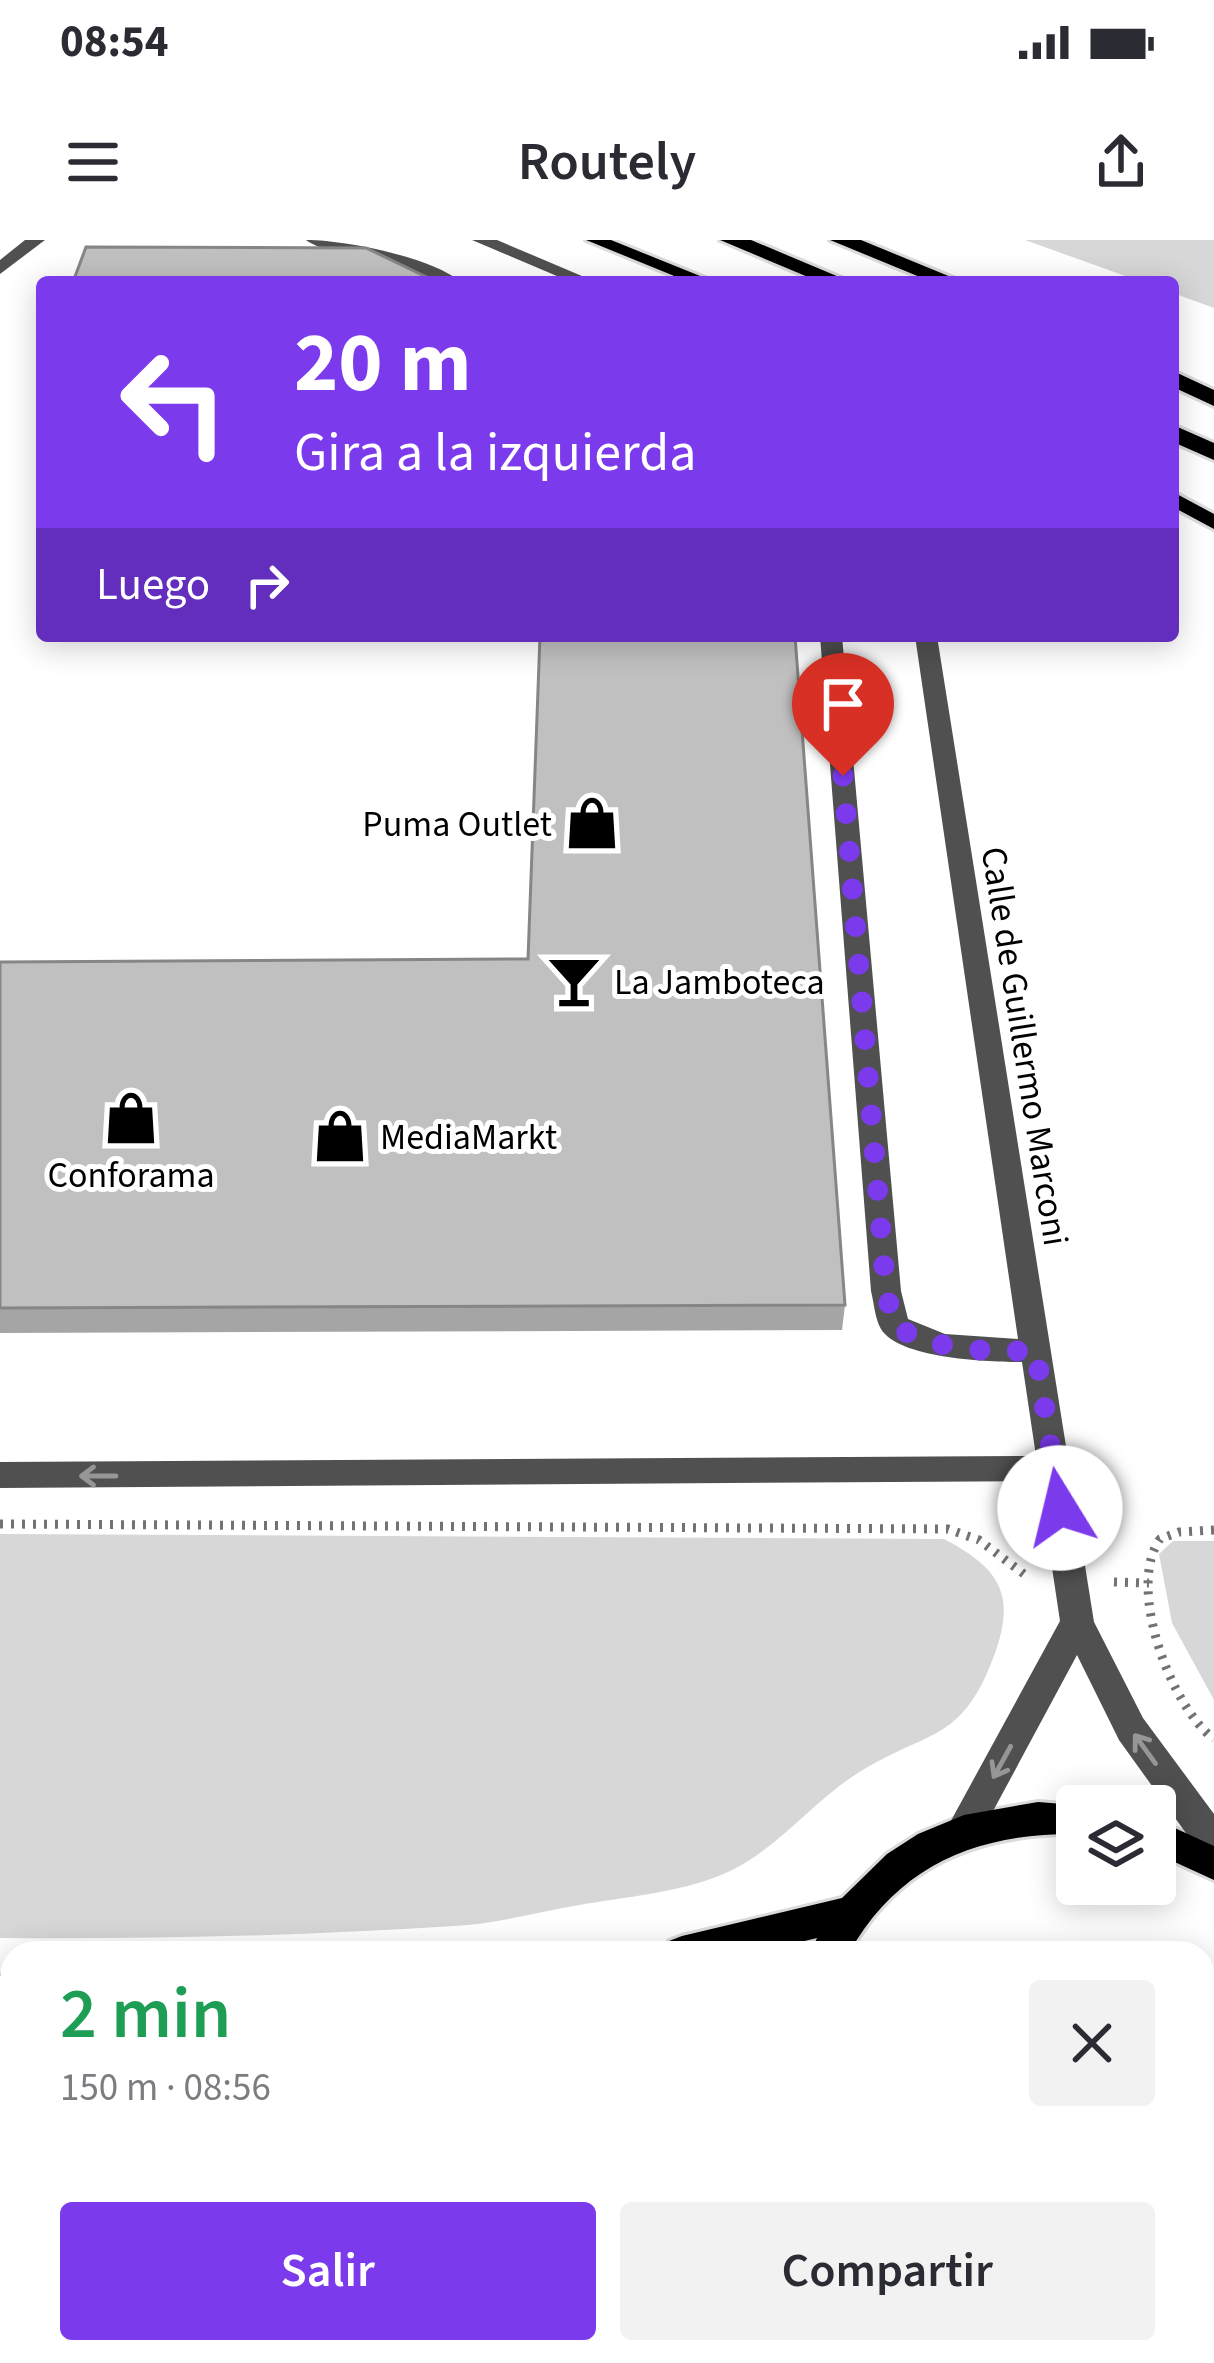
<!DOCTYPE html>
<html lang="es">
<head>
<meta charset="utf-8">
<style>
  :root { --surface:#fff; --page:#f2f2f3; --text:#2b2b33; --muted:#7c7c81; --accent:#7c3aed }
  body { margin:0; font-family:"Source Sans 3",sans-serif; background:var(--page); color:var(--text); height:100vh; display:flex; flex-direction:column; font-size:45px; white-space:nowrap }
  * { box-sizing:border-box; margin:0 }
  p { font-size:39px; color:var(--muted) }
  .icon { flex:none; width:66px; height:66px; fill:none; stroke:currentColor; stroke-width:2; stroke-linecap:round; stroke-linejoin:round }
  .map { position:relative; flex:1; overflow:hidden }
  .side { position:absolute; left:0px; top:1701px; width:1215px; height:423px; display:flex; flex-direction:column; background:var(--surface); border-radius:36px 36px 0 0; box-shadow:0 6px 30px #0003 }
  .side>* { flex:none }
  .banner { position:absolute; left:36px; top:36px; width:1143px; height:366px; border-radius:12px; box-shadow:0 6px 30px #0003; background:#7c3aed; color:#fff; overflow:hidden }
  .fabs { position:absolute; left:1056px; top:1545px; display:grid; gap:24px }
  .fabs a { display:grid; place-items:center; width:120px; height:120px; border-radius:12px; background:var(--surface); box-shadow:0 6px 30px #0003; font-size:60px }
  .pin { position:absolute; display:grid; place-items:center; width:102px; height:102px; color:#fff; margin:-123px -51px; border-radius:50% 50% 50% 0; rotate:-45deg; box-shadow:0 0 12px #0007 }
  .pin .icon { rotate:45deg }
  .me { position:absolute; width:132px; margin:-66px; rotate:351deg; stroke-linejoin:round; filter:drop-shadow(0 0 9px #0008) }
  .turn { display:flex; align-items:center; gap:42px; height:252px; padding:0 60px; font-size:54px }
  .turn .icon { width:156px; height:156px; stroke-width:2.5 }
  .turn b { display:block; font-size:84px; line-height:102px }
  .then { display:flex; align-items:center; height:114px; padding:0 60px; background:#0003; gap:24px; font-size:45px }
  .round { display:grid; place-items:center; flex:none; width:126px; height:126px; border-radius:12px; background:var(--page) }
  .summary { display:flex; align-items:center; justify-content:space-between; height:204px; padding:0 60px }
  h1 { font-size:72px; font-weight:600; line-height:90px; color:#1e9e55 }
  .primary-button { display:flex; gap:24px; margin-top:auto; padding:24px 60px }
  .primary-button a { flex:1; height:138px; border-radius:12px; background:var(--accent); color:#fff; font-size:48px; font-weight:600; line-height:138px; text-align:center }
  .primary-button a+a { background:var(--page); color:var(--text) }
  .status { display:flex; justify-content:space-between; align-items:center; height:84px; padding:0 60px; background:var(--surface); direction:ltr }
  .status svg { height:33px; fill:currentColor }
  header { display:flex; justify-content:space-between; align-items:center; height:156px; padding:0 60px; background:var(--surface); font-size:54px; font-weight:600 }
  .map>svg:first-child { display:block }
  .green { fill:#d7d7d7 }
  .lines { fill:none; stroke-linecap:round; stroke-linejoin:round }
  .major-casing { stroke:#dbdbdb; stroke-width:6 }
  .highway-casing { stroke:#dbdbdb; stroke-width:6 }
  .path { stroke:#727272; stroke-width:9; stroke-dasharray:3 8; stroke-linecap:butt }
  .minor { fill:#505050; fill-rule:evenodd }
  .major { fill:#000; fill-rule:evenodd }
  .highway { fill:#000; fill-rule:evenodd }
  .wall { fill:#a5a5a5 }
  .building { fill:#c0c0c0; stroke:#868686; stroke-width:3 }
  .oneway { stroke:#969696 }
  .route { stroke:#7c3aed; stroke-width:21; stroke-dasharray:0 37.8 }
  .labels { text-anchor:middle; stroke-width:10; stroke-linejoin:round; paint-order:stroke }
  .poi-label { font-size:36px; fill:#000; stroke:#fff; text-anchor:start }
  .street-label { font-size:36px; fill:#000; stroke:#fff }
</style>
</head>
<body>
<div class="status"><b>08:54</b><svg viewBox="0 0 49 12"><path d="M0 12V9h3v3zM5 12V6h3v6zM10 12V3h3v9zM15 12V0h3v12zM26 1h20v11H26zM47 4h2v5h-2z"/></svg></div>
<header><svg class="icon" aria-label="menu" viewBox="0 0 24 24"><path d="M4 6h16M4 12h16M4 18h16"/></svg>Routely<svg class="icon" aria-label="share" viewBox="0 0 24 24"><path d="M12 15V3M7 8l5-5 5 5M5 13v7h14v-7"/></svg></header>
<div class="map">
<svg width="1214" height="2123" viewBox="0 0 1214 2123">
  <rect width="100%" height="100%" fill="#fff"/>
  <!-- green -->
  <g class="green">
    <path d="M1025,0h189v68l-41,-15v-11h-31z"/>
    <path d="M0,1294l944,5c53,28 73,53 51,114 -33,91 -65,75 -137,120 -47,29 -85,82 -137,102 -44,18 -96,22 -142,30 -41,7 -84,19 -125,21 -152,10 -302,13 -454,12z"/>
    <path d="M1173,1301h41v159l-42,-77 -13,-69z"/>
  </g>
  <g class="lines">
    <defs>
      <g id="major">
        <path d="M586,0h25l104,42h-26z"/>
        <path d="M1173,252l41,22v15l-41,-22z"/>
        <path d="M1038,1562l50,4h-11v28c-98,-1 -178,30 -228,119h-39l7,-15 -62,15h-92l6,-12 13,-5 160,-38 45,-44 31,-20 46,-19z"/>
        <path d="M1155,1579l59,27v34l-59,-27z"/>
        <path d="M12,1733v36l-12,1v-36z"/>
        <rect x="0" y="1866" width="12" height="38"/>
        <path d="M1214,2066v42l-11,2v-42z"/>
      </g>
      <g id="highway">
        <path d="M720,0h31l100,42h-31z"/>
        <path d="M830,0h31l102,42h-31z"/>
        <path d="M1173,131l41,19v16l-41,-19z"/>
        <path d="M1173,185l41,18v17l-41,-18z"/>
      </g>
    </defs>
    <!-- major casing -->
    <use href="#major" class="major-casing"/>
    <!-- highway casing -->
    <use href="#highway" class="highway-casing"/>
    <!-- path -->
    <g class="path">
      <path d="M0,1284l948,5 31,11 49,37"/>
      <path d="M1214,1290l-35,2 -19,7c-34,48 11,168 54,200"/>
      <path d="M1114,1342l35,1"/>
    </g>
    <!-- minor -->
    <g class="minor">
      <path d="M25,0h20l-45,34v-14z"/>
      <path d="M306,0c39,0 125,17 155,42 -23,0 -138,-28 -155,-42z"/>
      <path d="M472,0h25l99,42h-25z"/>
      <path d="M820,396h22l59,655 7,28 37,15 73,5 -103,-703h22l157,986 49,96 71,96v45l-13,-5 -82,-114 -42,-85 -99,184 -13,5 -13,-5 -5,-11 113,-207 -21,-140 -1039,7v-26l1036,-6 -14,-94c-32,0 -123,-3 -141,-33 -6,-10 -7,-26 -10,-38z"/>
      <path d="M984,2112h43l5,11h-43z"/>
    </g>
    <!-- major -->
    <use href="#major" class="major"/>
    <!-- highway -->
    <use href="#highway" class="highway"/>
  </g>
  <!-- wall -->
  <path class="wall" d="M528,719l317,346 -3,25 -842,3v-371z"/>
  <!-- building -->
  <g class="building">
    <path d="M86,7l280,1 71,34h-364z"/>
    <path d="M540,396h255l50,669 -845,3v-346l528,-3z"/>
  </g>
  <!-- one-way arrows -->
  <defs><path id="oneway-shaft" d="M-6 0H5M1.5-3L5.5 0L1.5 3" fill="none" stroke-width="1.6" stroke-linecap="round" stroke-linejoin="round" transform="scale(3)"/></defs>
  <g class="oneway">
    <use href="#oneway-shaft" transform="translate(98 1236) rotate(-180)"/>
    <use href="#oneway-shaft" transform="translate(1145 1509) rotate(-126)"/>
    <use href="#oneway-shaft" transform="translate(1002 1522) rotate(119)"/>
  </g>
  <g class="lines">
    <!-- route -->
    <path class="route" d="M843,536l43,515 8,35c46,26 90,25 142,25l24,157"/>
  </g>
  <!-- icons -->
  <defs>
    <symbol id="shop-bare" viewBox="-9 -9 18 18"><path d="M-5-2.5h2.3a2.7 3.5 0 0 1 5.4 0H5L5.5 6h-11ZM-1.5-2.5h3a1.5 2.3 0 0 0-3 0Z" fill="#000" stroke="#fff" stroke-width="2.5" paint-order="stroke"/></symbol>
    <symbol id="bar-bare" viewBox="-9 -9 18 18"><path d="M-6-5H6L.8 .8V4.5H3.5V6h-7V4.5H-.8V.8Z" fill="#000" stroke="#fff" stroke-width="2.5" paint-order="stroke"/></symbol>
  </defs>
  <g fill-rule="evenodd">
    <use href="#shop-bare" x="554" y="545" width="76" height="76"/>
    <use href="#bar-bare" x="536" y="703" width="76" height="76"/>
    <use href="#shop-bare" x="93" y="840" width="76" height="76"/>
    <use href="#shop-bare" x="302" y="858" width="76" height="76"/>
  </g>
  <g class="labels">
    <!-- poi labels -->
    <g class="poi-label">
      <text x="552" y="596" text-anchor="end">Puma Outlet</text>
      <text x="614" y="754">La Jamboteca</text>
      <text x="380" y="909">MediaMarkt</text>
      <text x="131" y="947" text-anchor="middle">Conforama</text>
    </g>
    <!-- street labels -->
    <g class="street-label">
      <text transform="translate(1026 806) rotate(81)" y="13">Calle de Guillermo Marconi</text>
    </g>
  </g>
</svg>
<div class="fabs">
<a><svg class="icon" aria-label="layers" viewBox="0 0 24 24"><path d="M12 4l9 5-9 5-9-5zM3 14l9 5 9-5"/></svg></a>
</div>
<div class="pin" style="left:843px;top:536px;background:#d93025"><svg class="icon" aria-label="arrive" viewBox="0 0 24 24"><path d="M6 21V4h12l-3 4 3 4H6"/></svg></div>
<svg class="me" style="left:1060px;top:1268px" viewBox="-20 -20 40 40"><circle r="19" fill="#fff"/><path d="M0-13L10 11 0 6-10 11z" fill="#7c3aed"/></svg>
<div class="banner">
<div class="turn"><svg class="icon" aria-label="left" viewBox="0 0 24 24"><path d="M17 20v-9H6M10 6l-5 5 5 5"/></svg><div><b>20 m</b>Gira a la izquierda</div></div>
<div class="then">Luego<svg class="icon" aria-label="right" viewBox="0 0 24 24"><path d="M7 20v-9h11M14 6l5 5-5 5"/></svg></div>
</div>
<section class="side">
<div class="summary"><div><h1>2 min</h1><p>150 m · 08:56</p></div><a class="round"><svg class="icon" aria-label="close" viewBox="0 0 24 24"><path d="M6 6l12 12M18 6L6 18"/></svg></a></div>
<div class="primary-button"><a>Salir</a><a>Compartir</a></div>
</section>
</div>
</body>
</html>
